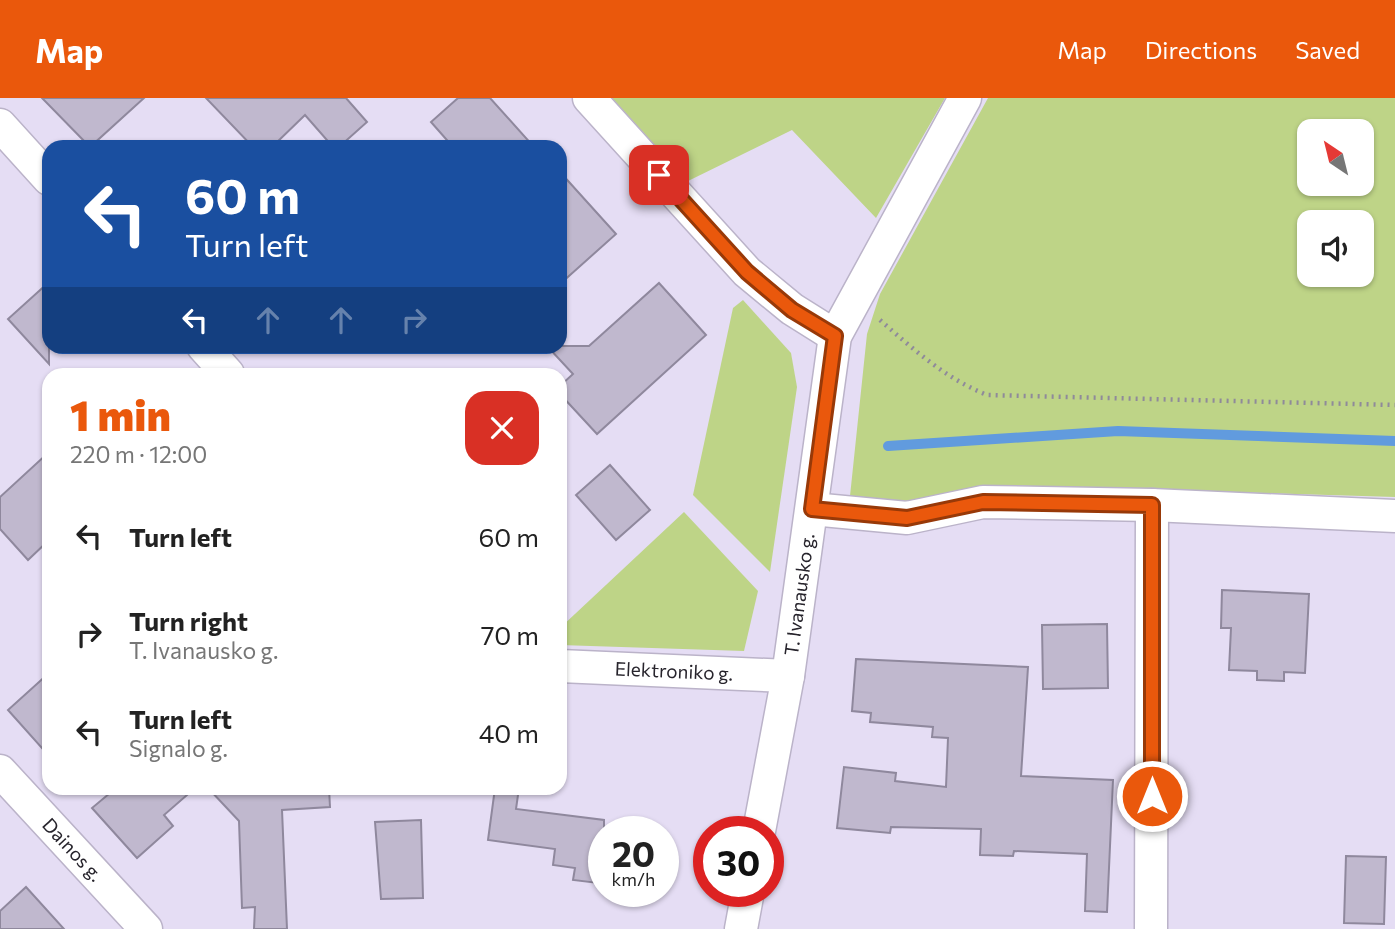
<!DOCTYPE html>
<html lang="en">
<head>
<meta charset="utf-8">
<style>
  :root { --surface:#fff; --page:#f6f6f6; --text:#222; --muted:#767676; --accent:#ea580c }
  body { margin:0; font-family:Commissioner,sans-serif; background:var(--page); color:var(--text); height:100vh; display:flex; flex-direction:column; font-size:26px; white-space:nowrap }
  * { box-sizing:border-box; margin:0 }
  p { font-size:23px; color:var(--muted) }
  .icon { flex:none; width:38px; height:38px; fill:none; stroke:currentColor; stroke-width:2; stroke-linecap:round; stroke-linejoin:round }
  .map { position:relative; flex:1; overflow:hidden }
  .panel { position:absolute; left:42px; top:270px; width:525px; height:427px; display:flex; flex-direction:column; background:var(--surface); border-radius:21px; box-shadow:0 2px 5px #0004 }
  .panel>* { flex:none }
  .guide { position:absolute; left:42px; top:42px; width:525px; height:214px; border-radius:21px; box-shadow:0 2px 5px #0004; background:#1a4fa0; color:#fff; overflow:hidden }
  .needle { width:46px; rotate:325deg }
  .tools { position:absolute; left:1297px; top:21px; display:grid; gap:14px }
  .tools a { display:grid; place-items:center; width:77px; height:77px; border-radius:14px; background:var(--surface); box-shadow:0 2px 5px #0004; font-size:35px }
  .speed { position:absolute; left:588px; top:718px; display:flex; gap:14px; font-size:35px; font-weight:700; text-align:center }
  .speed>* { display:grid; place-content:center; width:91px; height:91px; border-radius:50%; background:var(--surface); box-shadow:0 2px 5px #0004; line-height:1 }
  .speed small { font-size:18px; font-weight:400 }
  .speed .limit { border:10px solid #d22; background:#fff; color:#111 }
  .pin { position:absolute; display:grid; place-items:center; width:60px; height:60px; color:#fff; margin:-30px; border-radius:14px; box-shadow:0 4px 10px #0006 }
  .me { position:absolute; width:77px; margin:-38px; rotate:0deg; stroke-linejoin:round; filter:drop-shadow(0 0 5px #0008) }
  .turn { display:flex; align-items:center; gap:24px; height:147px; padding:0 28px; font-size:32px }
  .turn .icon { width:91px; height:91px; stroke-width:2.5 }
  .turn b { display:block; font-size:49px; line-height:60px }
  .lanes { display:flex; align-items:center; height:66px; padding:0 28px; background:#0003; justify-content:center; gap:35px; direction:ltr }
  .lanes .off { opacity:.35 }
  .round { display:grid; place-items:center; flex:none; width:74px; height:74px; border-radius:21px; background:var(--page) }
  .overview { display:flex; align-items:center; justify-content:space-between; height:119px; padding:0 28px }
  h1 { font-size:42px; font-weight:800; line-height:52px; color:var(--accent) }
  ul { padding:0; list-style:none }
  li { display:flex; align-items:center; gap:21px; height:98px; padding:0 28px }
  li div { flex:1 }
  li b { display:block; font-size:26px }
  li em { font-style:normal }
  header { display:flex; align-items:center; gap:42px; box-sizing:border-box; height:98px; padding:0 35px; background:var(--accent); color:#fff }
  header strong { font-size:33px }
  nav { display:flex; gap:38px; margin-inline-start:auto; font-size:24px }
  .map>svg:first-child { display:block }
  .grass { fill:#bed487; fill-rule:evenodd }
  .lines { fill:none; stroke-linecap:round; stroke-linejoin:round }
  .stream { stroke:#619bde; stroke-width:10 }
  .building { fill:#c0b8ce; stroke:#8f889d; stroke-width:2 }
  .minor-casing { stroke:#bbb3c9; stroke-width:35 }
  .path { stroke:#8f8a9a; stroke-width:4.5; stroke-dasharray:2 5; stroke-linecap:butt }
  .minor { stroke:#fff; stroke-width:32 }
  .route-casing { stroke:#983908; stroke-width:18 }
  .route { stroke:#ea580c; stroke-width:12 }
  .labels { text-anchor:middle; stroke-width:6; stroke-linejoin:round; paint-order:stroke }
  .street-label { font-size:19px; fill:#27242c; stroke:#fff }
</style>
</head>
<body>
<header>
<strong>Map</strong>
<nav><a>Map</a><a>Directions</a><a>Saved</a></nav>
</header>
<div class="map">
<svg width="1395" height="831" viewBox="0 0 1395 831">
  <rect width="100%" height="100%" fill="#e5ddf4"/>
  <!-- grass -->
  <g class="grass">
    <path d="M611,0h334l-69,120 -84,-88 -106,52z"/>
    <path d="M988,0h407v399l-398,-12 -94,18 -53,-7 17,-162 13,-40zM1309,33h53v53h-53zM1309,124h53v53h-53z"/>
    <path d="M743,202l48,53 6,34 -27,185 -77,-77 40,-187z"/>
    <path d="M684,414l74,79 -14,60 -184,-6v-17z"/>
  </g>
  <g class="lines">
    <!-- stream -->
    <path class="stream" d="M888,348l230,-15 277,10"/>
  </g>
  <!-- building -->
  <g class="building">
    <path d="M42,0h102l-54,49z"/>
    <path d="M206,0h140l21,24 -28,25h-6l-28,-32 -33,32h-19z"/>
    <path d="M458,0h32l44,49h-81l-22,-25z"/>
    <path d="M560,74l56,62 -56,50z"/>
    <path d="M49,184v82l-41,-45z"/>
    <path d="M659,185l47,52 -109,99 -37,-40v-8l13,-12 -26,-28h42z"/>
    <path d="M49,354v88l-21,20 -28,-31v-32z"/>
    <path d="M610,367l40,45 -34,30 -40,-45z"/>
    <path d="M1222,492l87,4 -4,79 -21,-1v9l-27,-1v-9l-28,-1 2,-42h-10z"/>
    <path d="M1107,526l1,64 -65,1 -1,-64z"/>
    <path d="M856,561l172,8 -7,109 92,4 -6,132 -22,-1 2,-57 -73,-3 -1,5 -33,-1 1,-26 -90,-2 -1,6 -53,-5 7,-61 52,6 -1,8 51,6 2,-49 -16,-1 1,-10 -63,-5 1,-9 -19,-2z"/>
    <path d="M49,575v83l-41,-46z"/>
    <path d="M116,690h79l-31,27 9,11 -36,32 -45,-50z"/>
    <path d="M208,690h121l1,19 -48,3 5,119h-33l1,-22 -13,1 -3,-87z"/>
    <path d="M495,690h24l-3,21 88,11v52l-5,-1 -1,12 -25,-3 2,-12 -22,-3 2,-16 -67,-9z"/>
    <path d="M421,722l2,78 -42,1 -6,-77z"/>
    <path d="M1346,758l40,1 -2,67 -40,-1z"/>
    <path d="M26,789l38,42h-64v-18z"/>
  </g>
  <g class="lines">
    <defs>
      <g id="minor">
        <path d="M589,0l158,174 45,37 43,27"/>
        <path d="M0,27l49,54"/>
        <path d="M203,248l25,28"/>
        <path d="M812,411l95,9 76,-16 169,3 243,11"/>
        <path id="s1" d="M560,568l228,10"/>
        <path id="s2" d="M0,673l146,158"/>
        <path id="s3" d="M759,733l29,-155 47,-340 130,-238"/>
        <path d="M741,831l7,-38"/>
        <path d="M1151,831l1,-424"/>
      </g>
    </defs>
    <!-- minor casing -->
    <use href="#minor" class="minor-casing"/>
    <!-- path -->
    <path class="path" d="M880,222c34,30 65,58 107,75l408,10"/>
    <!-- minor -->
    <use href="#minor" class="minor"/>
  </g>
  <g class="lines">
    <defs>
      <path id="route" d="M659,77l88,97 45,38 43,26 -23,173 95,9 76,-16 169,3v291"/>
    </defs>
    <!-- route casing -->
    <use href="#route" class="route-casing"/>
    <!-- route -->
    <use href="#route" class="route"/>
  </g>
  <g class="labels">
    <!-- street labels -->
    <g class="street-label">
      <text dy="7" stroke="none"><textPath href="#s3" startOffset="240">T. Ivanausko g.</textPath></text>
      <text dy="7" stroke="none"><textPath href="#s1" startOffset="114">Elektroniko g.</textPath></text>
      <text dy="7" stroke="none"><textPath href="#s2" startOffset="107">Dainos g.</textPath></text>
    </g>
  </g>
</svg>
<div class="tools">
<a><svg class="needle" viewBox="-14 -14 28 28"><path d="M0-13l5 13h-10z" fill="#e53935"/><path d="M0 13l5-13h-10z" fill="#767676"/></svg></a>
<a><svg class="icon" aria-label="sound" viewBox="0 0 24 24"><path d="M4 9h4l5-4v14l-5-4H4zM17 9q2 3 0 6"/></svg></a>
</div>
<div class="speed"><div>20<small>km/h</small></div><div class="limit">30</div></div>
<div class="pin" style="left:659px;top:77px;background:#d93025"><svg class="icon" aria-label="arrive" viewBox="0 0 24 24"><path d="M6 21V4h12l-3 4 3 4H6"/></svg></div>
<svg class="me" style="left:1152px;top:698px" viewBox="-20 -20 40 40"><circle r="17" fill="#ea580c" stroke="#fff" stroke-width="3"/><path d="M0-11L8 9 0 5-8 9z" fill="#fff"/></svg>
<div class="guide">
<div class="turn"><svg class="icon" aria-label="left" viewBox="0 0 24 24"><path d="M17 20v-9H6M10 6l-5 5 5 5"/></svg><div><b>60 m</b>Turn left</div></div>
<div class="lanes"><svg class="icon" aria-label="left" viewBox="0 0 24 24"><path d="M17 20v-9H6M10 6l-5 5 5 5"/></svg><svg class="icon off" aria-label="ahead" viewBox="0 0 24 24"><path d="M12 20V5M6 11l6-6 6 6"/></svg><svg class="icon off" aria-label="ahead" viewBox="0 0 24 24"><path d="M12 20V5M6 11l6-6 6 6"/></svg><svg class="icon off" aria-label="right" viewBox="0 0 24 24"><path d="M7 20v-9h11M14 6l5 5-5 5"/></svg></div>
</div>
<section class="panel">
<div class="overview"><div><h1>1 min</h1><p>220 m · 12:00</p></div><a class="round" style="background:#d93025;color:#fff"><svg class="icon" aria-label="close" viewBox="0 0 24 24"><path d="M6 6l12 12M18 6L6 18"/></svg></a></div>
<ul>
<li><svg class="icon" aria-label="left" viewBox="0 0 24 24"><path d="M17 20v-9H6M10 6l-5 5 5 5"/></svg><div><b>Turn left</b></div><em>60 m</em></li>
<li><svg class="icon" aria-label="right" viewBox="0 0 24 24"><path d="M7 20v-9h11M14 6l5 5-5 5"/></svg><div><b>Turn right</b><p>T. Ivanausko g.</p></div><em>70 m</em></li>
<li><svg class="icon" aria-label="left" viewBox="0 0 24 24"><path d="M17 20v-9H6M10 6l-5 5 5 5"/></svg><div><b>Turn left</b><p>Signalo g.</p></div><em>40 m</em></li>
</ul>
</section>
</div>
</body>
</html>
